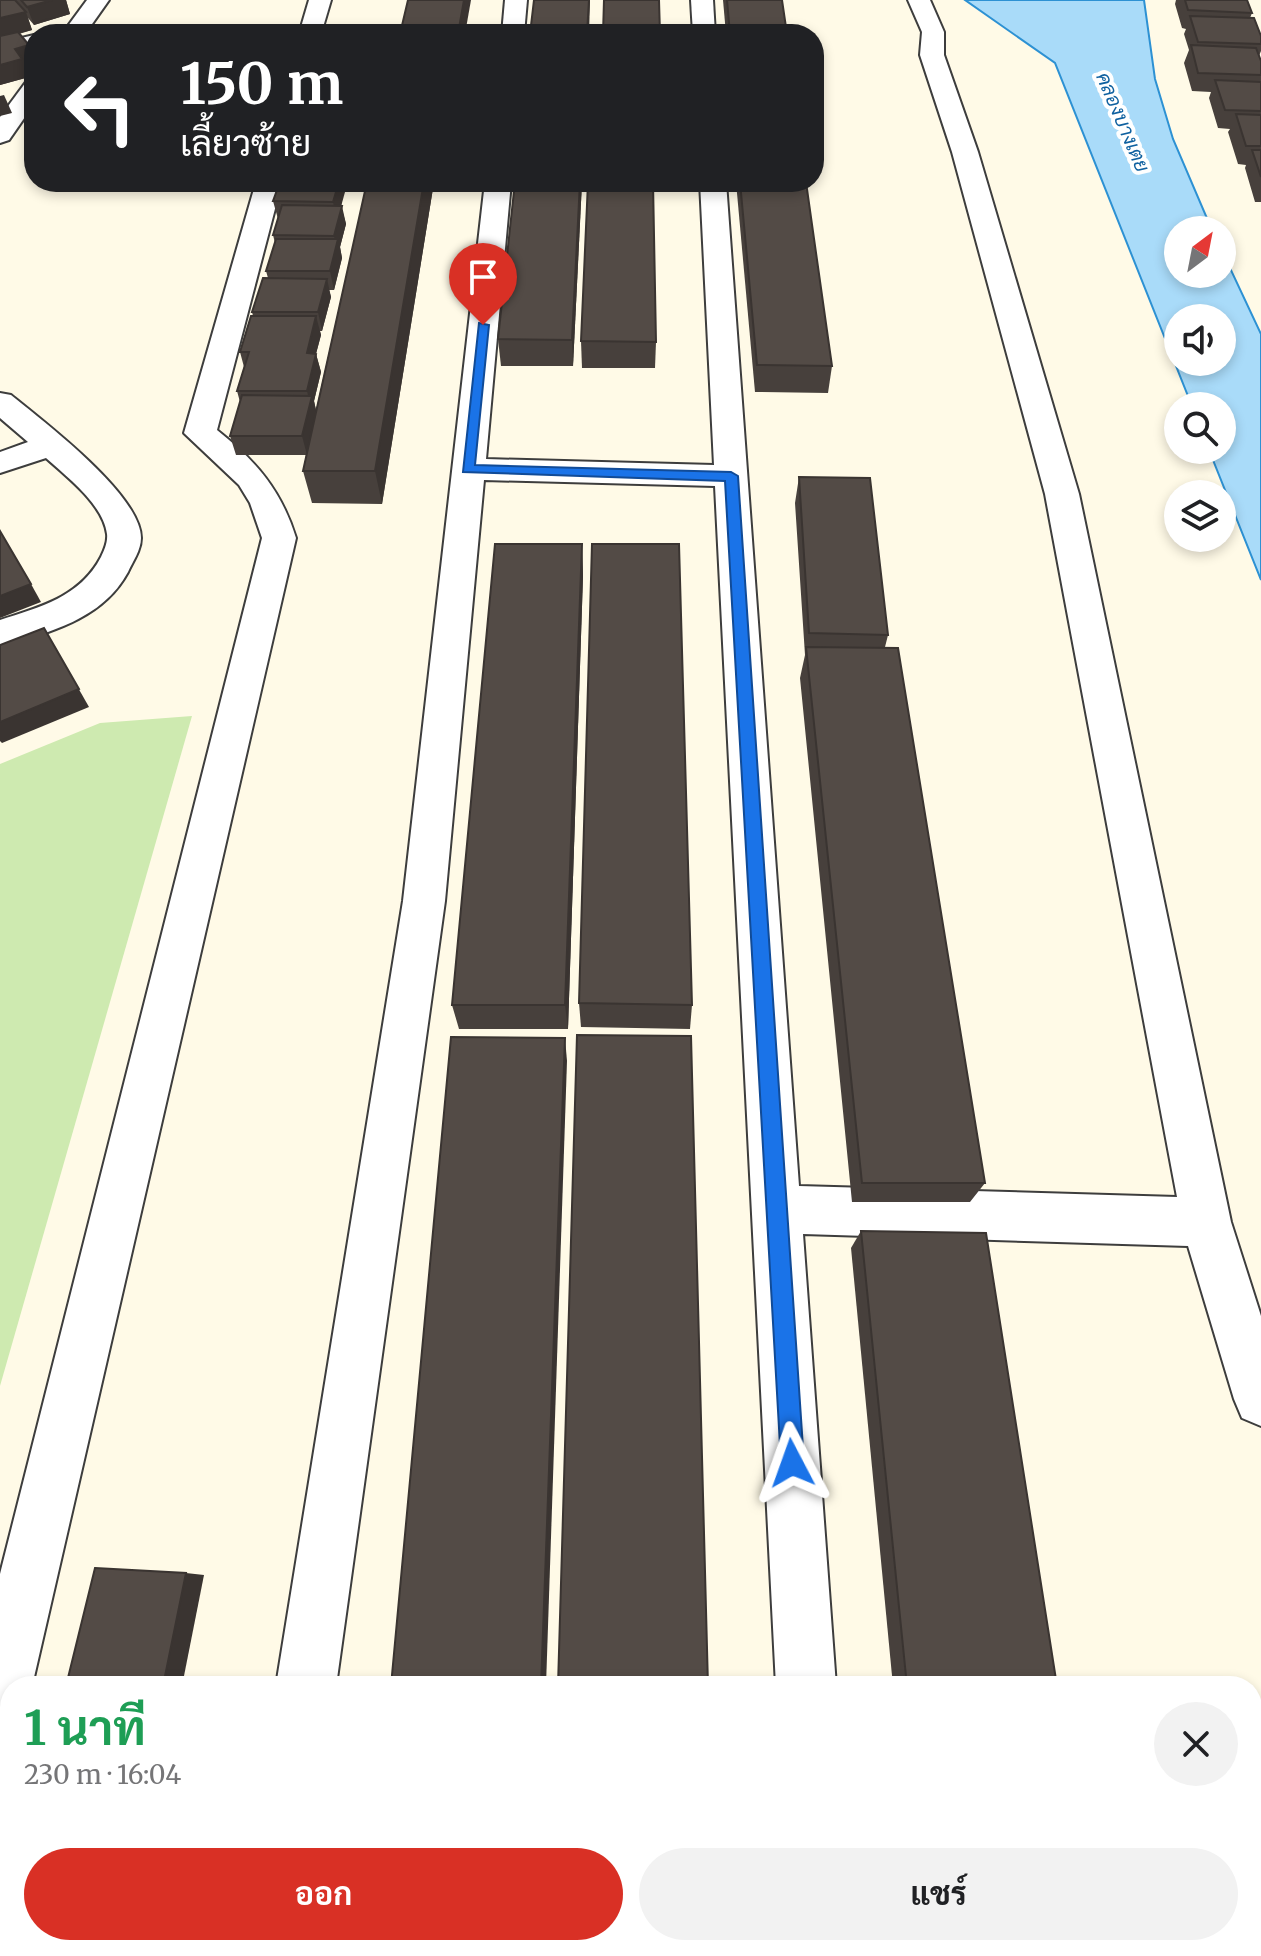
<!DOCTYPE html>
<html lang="th">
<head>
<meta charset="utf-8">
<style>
  :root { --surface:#fff; --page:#f2f2f2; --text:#202124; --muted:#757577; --accent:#d93025 }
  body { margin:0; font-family:Merriweather,Sarabun,serif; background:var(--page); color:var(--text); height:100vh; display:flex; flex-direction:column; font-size:30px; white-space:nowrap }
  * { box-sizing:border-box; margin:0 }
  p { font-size:26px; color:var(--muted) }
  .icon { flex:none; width:44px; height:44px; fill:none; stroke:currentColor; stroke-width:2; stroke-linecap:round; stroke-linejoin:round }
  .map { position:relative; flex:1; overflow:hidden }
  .details { position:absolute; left:0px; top:1676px; width:1262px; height:280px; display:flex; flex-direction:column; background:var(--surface); border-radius:32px 32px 0 0; box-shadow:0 4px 12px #0003 }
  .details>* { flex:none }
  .banner { position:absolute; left:24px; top:24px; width:800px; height:168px; border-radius:32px; box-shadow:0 4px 12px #0003; background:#202124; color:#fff; overflow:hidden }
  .needle { width:52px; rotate:32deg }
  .tools { position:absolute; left:1164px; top:216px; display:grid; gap:16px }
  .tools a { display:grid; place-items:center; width:72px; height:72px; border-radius:50%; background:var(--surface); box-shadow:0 4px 12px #0003; font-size:40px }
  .pin { position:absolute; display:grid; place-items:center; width:68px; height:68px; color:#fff; margin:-82px -34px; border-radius:50% 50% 50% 0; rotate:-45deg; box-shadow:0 0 8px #0007 }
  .pin .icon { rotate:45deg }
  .me { position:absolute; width:88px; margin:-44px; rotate:356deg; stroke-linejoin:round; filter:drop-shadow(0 0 6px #0008) }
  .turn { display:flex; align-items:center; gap:28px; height:168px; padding:0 24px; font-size:36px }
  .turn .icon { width:104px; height:104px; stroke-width:2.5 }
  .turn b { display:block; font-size:56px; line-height:68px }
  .round { display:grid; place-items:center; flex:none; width:84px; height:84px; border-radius:42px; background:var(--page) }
  .headline { display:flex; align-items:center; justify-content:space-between; height:136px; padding:0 24px }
  h1 { font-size:48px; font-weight:700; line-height:60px; color:#1e9e55 }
  .primary-button { display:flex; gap:16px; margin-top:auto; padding:16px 24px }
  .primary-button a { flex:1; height:92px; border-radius:48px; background:var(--accent); color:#fff; font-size:32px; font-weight:700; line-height:92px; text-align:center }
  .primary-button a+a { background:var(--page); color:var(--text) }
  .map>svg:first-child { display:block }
  .green { fill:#ceeab0 }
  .water { fill:#a9dbf9; stroke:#2d91d3; stroke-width:2; fill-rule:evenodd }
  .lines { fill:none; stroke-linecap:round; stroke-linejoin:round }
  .minor-casing { stroke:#3d3d3d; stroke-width:4 }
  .minor { fill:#fff; fill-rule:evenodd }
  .wall { fill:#47403c }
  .shaded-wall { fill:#3a3431 }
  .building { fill:#534b46; stroke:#3a3431; stroke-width:2 }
  .route { fill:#1a73e8; stroke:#114b97; stroke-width:2 }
  .labels { text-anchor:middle; stroke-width:8; stroke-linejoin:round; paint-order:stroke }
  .far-water-label { font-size:20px; font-style:italic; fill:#0f61a0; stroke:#fff }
</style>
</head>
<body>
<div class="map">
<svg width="1261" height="1956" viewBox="0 0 1261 1956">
  <rect width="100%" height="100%" fill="#fffae7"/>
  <!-- green -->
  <path class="green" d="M192,716l-192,670v-622l100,-41z"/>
  <!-- water -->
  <path class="water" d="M965,0h179l11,79 18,60 39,91h-34v44h44v-23l39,83v246l-52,-130h13v-44h-30l-137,-343zM1178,318h44v44h-44z"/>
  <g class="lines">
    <defs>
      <g id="minor">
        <path d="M87,0h22l-24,34h-23z"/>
        <path d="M309,0h22l-10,34h-22z"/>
        <path d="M505,0h22l-3,34h-22z"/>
        <path d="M691,0h22l2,34h-22z"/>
        <path d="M908,0h22l14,32v23l34,97 101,342 152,728 30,94v110l-19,-8 -8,-19 -46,-153 -385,-12 33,452h-60l-61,-1200 -231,-6 -39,421 -109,785h-60l127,-785 82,-719h26l-25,277 228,6 -14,-283h26l73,1004 378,11 -132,-703 -93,-342 -32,-97 2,-23z"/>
        <path d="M34,35v14l-34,8v-14z"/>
        <path d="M34,80v24l-25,36 -9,3v-26l26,-35z"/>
        <path d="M256,182h26l-65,248c39,31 64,60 79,108l-264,1148h-22v33l-10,4v-149l262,-1036 -12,-35 -11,-18 -55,-52z"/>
        <path d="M0,393l11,2c32,26 130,100 130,143 0,12 -8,23 -13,34 -26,48 -79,60 -128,75v-27c40,-13 80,-23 101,-63 3,-6 7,-15 6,-23 -4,-30 -40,-57 -61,-76l-46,15v-21l28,-10 -28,-24z"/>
        <path d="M234,1946h66l-2,10h-66z"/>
        <path d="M789,1946h66l1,10h-66z"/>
      </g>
    </defs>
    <!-- minor casing -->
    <use href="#minor" class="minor-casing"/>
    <!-- minor -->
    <use href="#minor" class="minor"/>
  </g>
  <!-- wall -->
  <g class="wall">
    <path d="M0,0h66l4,14 -36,11 -6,-7 4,12 -13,4 15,24v6l-9,3 4,10 -29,8z"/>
    <path d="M723,0h59l5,34h-61z"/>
    <path d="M1176,0h71l5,13 -2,5 11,18v15l-2,5 2,5v141h-6l-10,-34 1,-3 -8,-1 -10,-32 2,-3 -12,-1 -9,-30 2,-6 -19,-1 -8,-28 5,-13 -5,-16 2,-5 -4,-1 -7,-24z"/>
    <path d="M280,182h73l-2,8h-7l-3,16 5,18 -6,23 2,11 -8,32h-5l2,7 -9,34h-2l1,4 -5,19 5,18 -7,29 2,9 51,-228h67l-52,322 -70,-1 -9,-32 3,-16h-70l-6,-19 10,-34 -3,-11 7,-24 -4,-15 13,-36 -1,-4 16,-34 -2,-7 9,-28 -2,-8 5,-16 -5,-18z"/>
    <path d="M515,182h67l-9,184h-72l-3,-27z"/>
    <path d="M736,182h70l26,184 -4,27 -73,-1z"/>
    <path d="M581,341l75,1 -1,26h-73z"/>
    <path d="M799,477l89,158 -3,12 100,536 -15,19h-118l-52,-524 5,-23 -10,-152z"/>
    <path d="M582,544l1,32 -15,453h-109l-7,-24z"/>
    <path d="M579,1003l113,2 -2,24 -109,-2z"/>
    <path d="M861,1231l196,455h-164l-42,-438z"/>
    <path d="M918,1946h180l2,10h-181z"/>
  </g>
  <!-- shaded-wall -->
  <g class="shaded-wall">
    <path d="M52,0h14l4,14 -36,11 -7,-18z"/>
    <path d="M464,0h7l-6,34h-7z"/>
    <path d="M589,0h1l-1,34h-2z"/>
    <path d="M26,12l6,18 -32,8v-20z"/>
    <path d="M29,45l5,13v6l-9,3 4,10 -29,8v-20l15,-16z"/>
    <path d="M4,95l8,18 -12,3v-20z"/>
    <path d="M339,182h4l2,10 -8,29 -4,-19z"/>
    <path d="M424,182h10l-52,322 -7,-33z"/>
    <path d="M580,182h2l-9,184 -1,-26z"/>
    <path d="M342,206l4,18 -6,23 2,11 -8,32 -4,-19 6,-25 -2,-10z"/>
    <path d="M327,279l4,18 -9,34 -4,-19z"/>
    <path d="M316,316l5,19 -10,37 -4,-19z"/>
    <path d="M316,354l5,18 -7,29 3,14 -10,40 -5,-19 8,-32 -3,-13z"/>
    <path d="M582,544l1,32 -15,453 -3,-24z"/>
    <path d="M31,584l10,18 -41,16v-22z"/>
    <path d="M44,628l45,79 -87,36 -2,-2v-19z"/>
    <path d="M565,1038l2,23 -21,625h-5z"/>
    <path d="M186,1573l18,2 -22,111h-19z"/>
    <path d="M110,1946h21l-2,10h-21z"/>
  </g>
  <!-- building -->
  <g class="building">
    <path d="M0,0h15l11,12 -26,6z"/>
    <path d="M21,0h31l-25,7z"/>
    <path d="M408,0h56l-6,34h-58z"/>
    <path d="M534,0h55l-2,34h-57z"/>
    <path d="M604,0h55l1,34h-57z"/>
    <path d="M727,0h55l5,34h-57z"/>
    <path d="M1185,0h62l5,13 -64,-3z"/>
    <path d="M1190,16l64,2 7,18v8l-63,-2z"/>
    <path d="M18,32l11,13 -14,4 7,10 -22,6v-29z"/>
    <path d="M1191,45l65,3 5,13v14l-63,-2z"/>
    <path d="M1215,80l46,2v29l-36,-1z"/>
    <path d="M1236,114l25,1v31h-15z"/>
    <path d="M1252,150h9v27z"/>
    <path d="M280,182h59l-6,20 -60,-1z"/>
    <path d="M367,182h57l-49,289h-72z"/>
    <path d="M515,182h65l-8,158 -74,-1z"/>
    <path d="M588,182h65l3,160 -75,-1z"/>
    <path d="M740,182h66l26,184 -75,-1z"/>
    <path d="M282,205l60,1 -8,30 -61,-1z"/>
    <path d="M276,239h62l-8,32h-64z"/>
    <path d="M263,278l64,1 -9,33h-66z"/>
    <path d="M251,316h65l-9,37 9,1 -9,37h-70l12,-39h-9z"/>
    <path d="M242,395l70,1 -10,40h-72z"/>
    <path d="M799,477l71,1 18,157 -79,-2z"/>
    <path d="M0,531l31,53 -31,12z"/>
    <path d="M495,544h87l-17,461h-113z"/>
    <path d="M592,544h87l13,461 -113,-2z"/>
    <path d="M44,628l35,61 -79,33v-77z"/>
    <path d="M806,647l92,1 87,535h-123z"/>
    <path d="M577,1035l114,1 17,650h-150z"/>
    <path d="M451,1037l114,1 -24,648h-150z"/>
    <path d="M861,1231l125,2 71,453h-150z"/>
    <path d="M95,1568l91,5 -23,113h-97z"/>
    <path d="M10,1917v29h100l-2,10h-107z"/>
    <path d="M933,1946h165l2,10h-166z"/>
  </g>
  <!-- route -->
  <path class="route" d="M479,323l10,2 -14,140 256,7 7,4 66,987 -4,8 -8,4 -8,-4 -3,-8 -56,-982 -262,-9z"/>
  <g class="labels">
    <!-- far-water labels -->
    <g class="far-water-label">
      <text transform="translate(1123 122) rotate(67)" y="7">คลองบางเตย</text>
    </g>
  </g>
</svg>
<div class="tools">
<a><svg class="needle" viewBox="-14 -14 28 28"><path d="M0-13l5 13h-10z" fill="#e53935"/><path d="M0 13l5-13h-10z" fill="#757577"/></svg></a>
<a><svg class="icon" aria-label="sound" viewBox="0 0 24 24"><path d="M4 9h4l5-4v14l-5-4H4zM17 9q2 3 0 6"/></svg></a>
<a><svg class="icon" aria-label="search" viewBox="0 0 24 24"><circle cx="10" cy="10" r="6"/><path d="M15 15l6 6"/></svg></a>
<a><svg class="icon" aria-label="layers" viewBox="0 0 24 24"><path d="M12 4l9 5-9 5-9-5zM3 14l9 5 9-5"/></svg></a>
</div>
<div class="pin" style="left:483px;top:325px;background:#d93025"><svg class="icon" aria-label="arrive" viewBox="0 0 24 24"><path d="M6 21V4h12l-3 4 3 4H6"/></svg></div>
<svg class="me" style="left:792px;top:1463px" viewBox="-20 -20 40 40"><path d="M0-17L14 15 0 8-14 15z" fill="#1a73e8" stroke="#fff" stroke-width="4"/></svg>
<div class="banner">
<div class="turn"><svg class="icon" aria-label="left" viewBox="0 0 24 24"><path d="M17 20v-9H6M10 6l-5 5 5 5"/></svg><div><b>150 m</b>เลี้ยวซ้าย</div></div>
</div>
<section class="details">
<div class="headline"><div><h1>1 นาที</h1><p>230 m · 16:04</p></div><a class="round"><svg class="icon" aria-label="close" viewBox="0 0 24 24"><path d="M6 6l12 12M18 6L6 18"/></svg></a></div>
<div class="primary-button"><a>ออก</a><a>แชร์</a></div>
</section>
</div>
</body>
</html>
